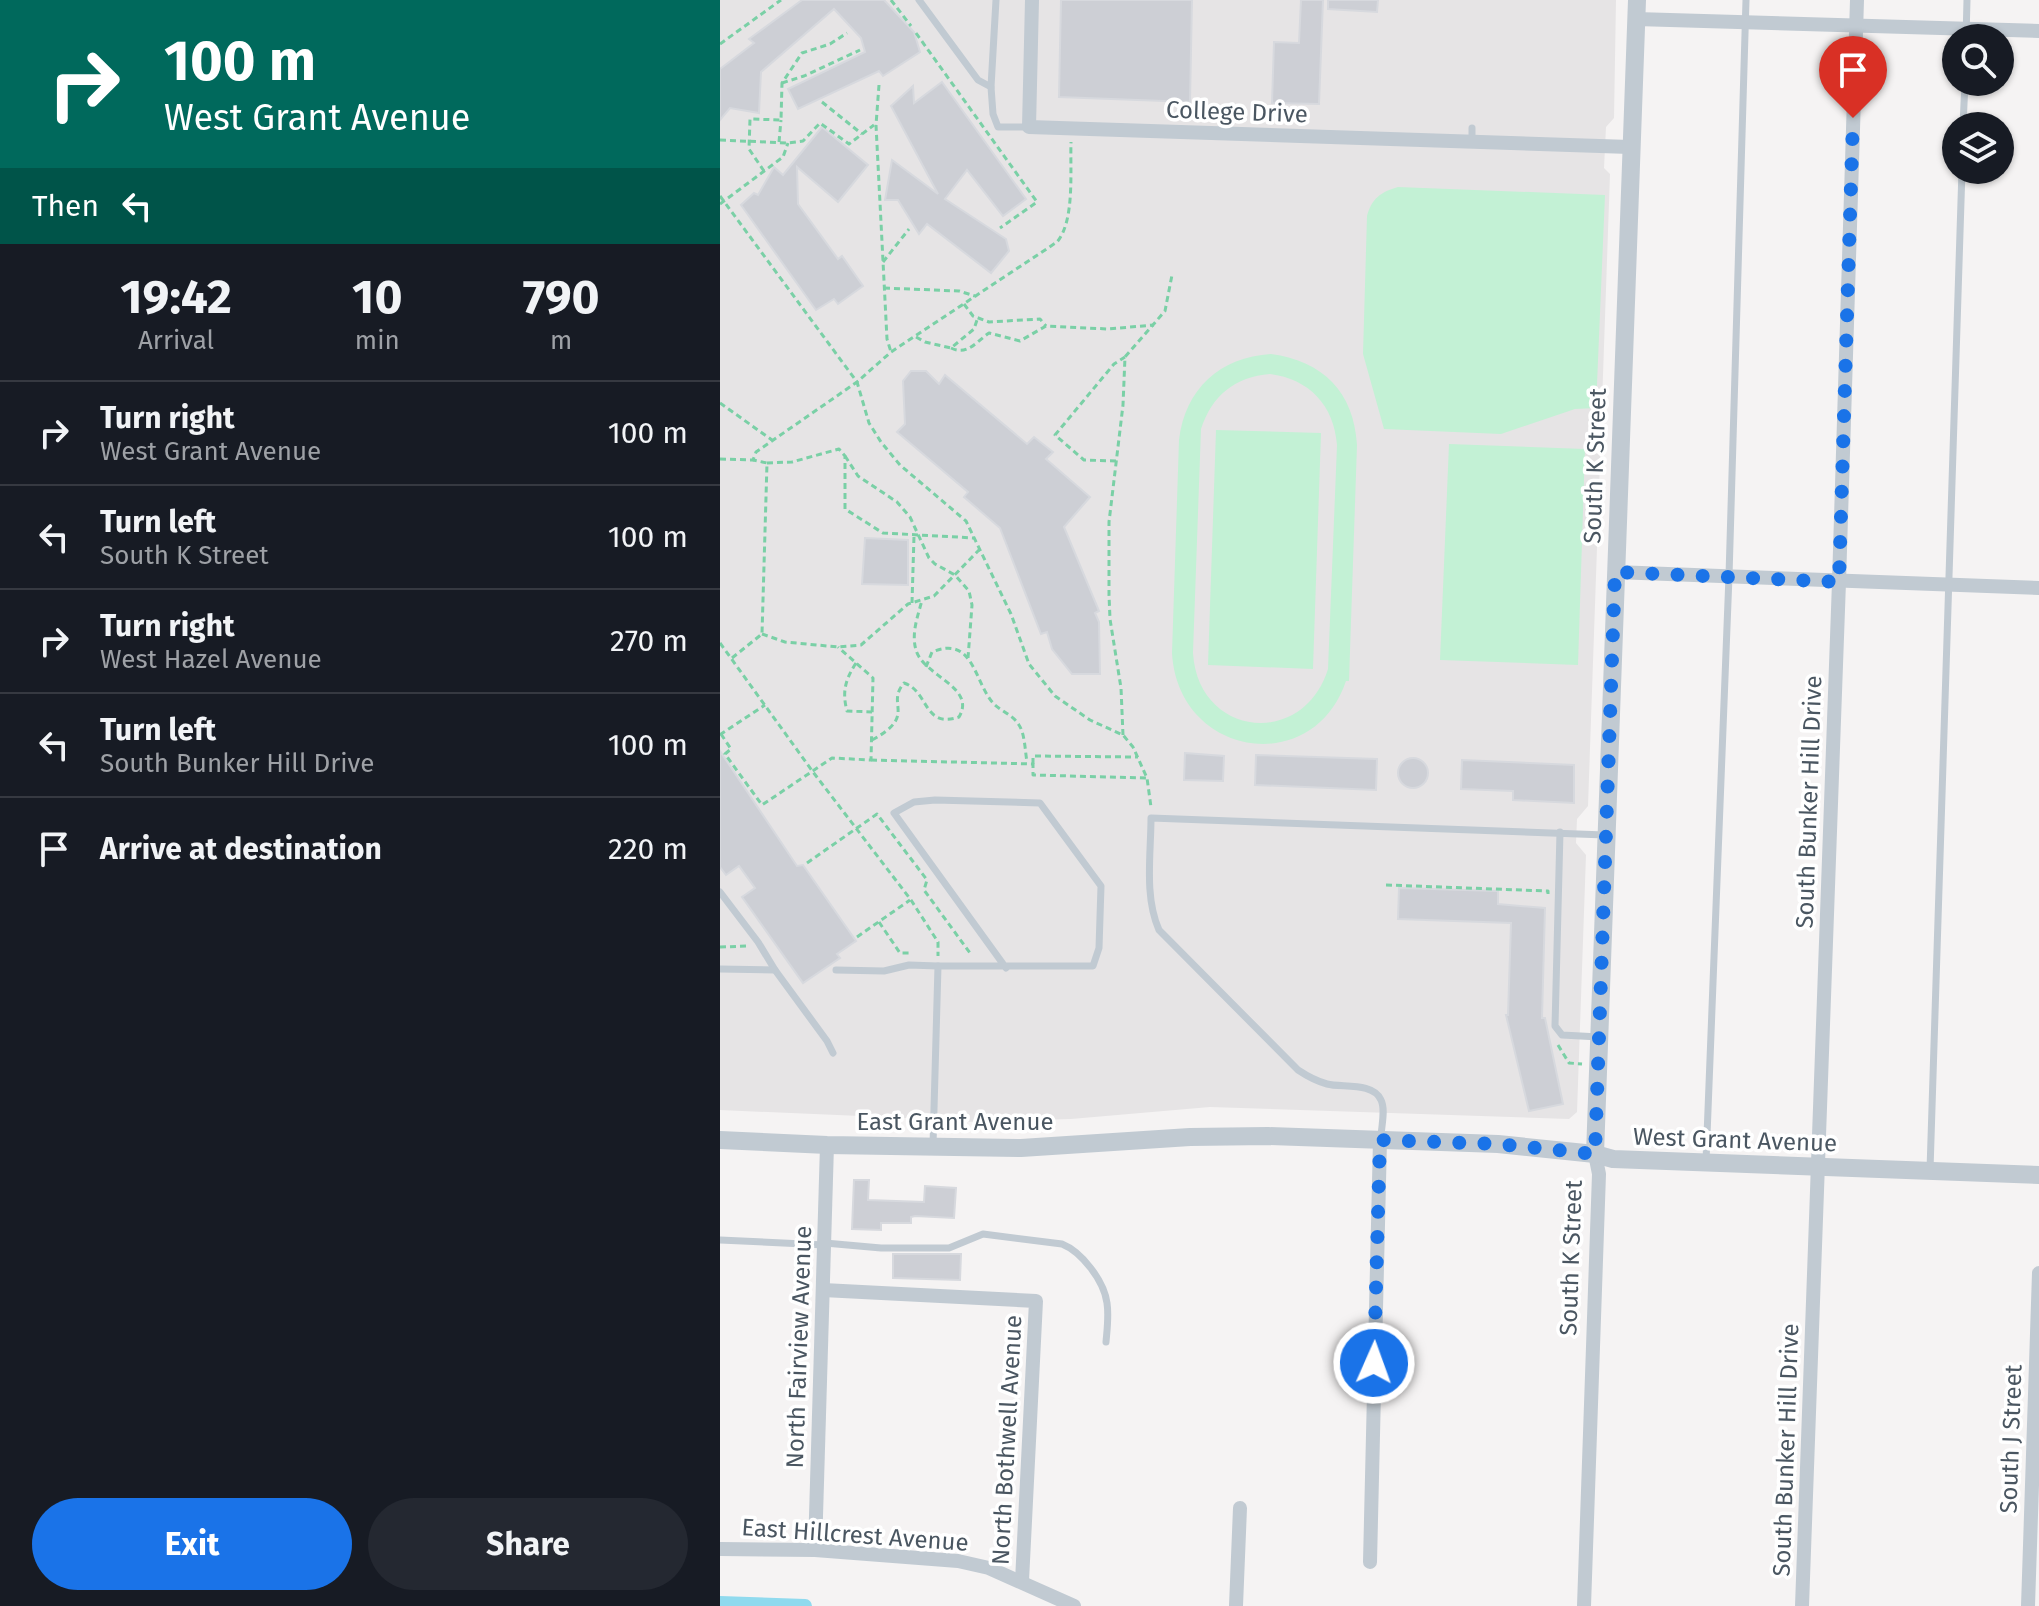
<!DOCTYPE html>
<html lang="en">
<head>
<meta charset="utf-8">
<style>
  :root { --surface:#171b24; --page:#242831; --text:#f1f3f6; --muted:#9ea1a6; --line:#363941; --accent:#1a73e8 }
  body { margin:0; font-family:"Fira Sans",sans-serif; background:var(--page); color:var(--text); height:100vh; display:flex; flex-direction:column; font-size:30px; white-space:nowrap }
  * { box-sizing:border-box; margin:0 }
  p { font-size:26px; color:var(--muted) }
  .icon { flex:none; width:44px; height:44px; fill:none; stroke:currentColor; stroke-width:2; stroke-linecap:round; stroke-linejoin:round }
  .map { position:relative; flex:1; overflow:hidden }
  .side { display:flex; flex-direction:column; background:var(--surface); width:720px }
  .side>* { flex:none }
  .hud { background:#00695c; color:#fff; overflow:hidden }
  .buttons { position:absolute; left:1222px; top:24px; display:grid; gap:16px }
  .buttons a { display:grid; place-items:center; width:72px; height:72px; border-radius:50%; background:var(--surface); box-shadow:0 2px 6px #0004; font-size:40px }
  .pin { position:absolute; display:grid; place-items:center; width:68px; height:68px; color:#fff; margin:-82px -34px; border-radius:50% 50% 50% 0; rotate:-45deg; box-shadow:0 0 8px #0007 }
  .pin .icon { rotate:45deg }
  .me { position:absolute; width:88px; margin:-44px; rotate:2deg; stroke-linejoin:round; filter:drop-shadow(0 0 6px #0008) }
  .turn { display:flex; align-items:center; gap:28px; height:168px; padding:0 32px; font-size:36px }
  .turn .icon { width:104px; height:104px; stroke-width:2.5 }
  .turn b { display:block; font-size:56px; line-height:68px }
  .then { display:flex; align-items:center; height:76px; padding:0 32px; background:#0003; gap:16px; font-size:30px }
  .eta { display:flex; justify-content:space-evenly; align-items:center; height:136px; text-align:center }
  .eta b { font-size:48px; font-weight:700; line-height:56px }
  .action { display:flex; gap:16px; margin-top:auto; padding:16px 32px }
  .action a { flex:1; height:92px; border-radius:48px; background:var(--accent); color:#fff; font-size:32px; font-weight:700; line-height:92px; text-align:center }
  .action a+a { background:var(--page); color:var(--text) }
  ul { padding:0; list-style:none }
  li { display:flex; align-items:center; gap:24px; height:104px; padding:0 32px; border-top:2px solid var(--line) }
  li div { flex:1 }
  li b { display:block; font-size:30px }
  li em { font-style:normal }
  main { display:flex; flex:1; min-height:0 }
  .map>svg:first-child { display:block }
  .education { fill:#e6e4e5 }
  .green { fill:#c3f1d5; fill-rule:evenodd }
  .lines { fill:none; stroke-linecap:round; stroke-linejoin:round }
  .canal { stroke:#90daee; stroke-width:14 }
  .building { fill:#cdcfd5; stroke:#d7d9de; stroke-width:2 }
  .path { stroke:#7ad0a6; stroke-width:3; stroke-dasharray:6 4; stroke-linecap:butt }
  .service { stroke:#c1cad2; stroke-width:7 }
  .minor { stroke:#c1cad2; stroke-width:14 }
  .tertiary { stroke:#c1cad2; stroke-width:18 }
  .route { stroke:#1a73e8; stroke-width:14; stroke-dasharray:0 25.2 }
  .labels { text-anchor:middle; stroke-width:7; stroke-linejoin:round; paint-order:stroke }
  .street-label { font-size:24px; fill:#4a5661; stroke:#fff }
</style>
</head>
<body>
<main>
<section class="side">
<div class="hud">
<div class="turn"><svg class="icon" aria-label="right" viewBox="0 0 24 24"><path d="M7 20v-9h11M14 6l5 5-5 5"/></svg><div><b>100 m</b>West Grant Avenue</div></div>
<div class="then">Then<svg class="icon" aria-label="left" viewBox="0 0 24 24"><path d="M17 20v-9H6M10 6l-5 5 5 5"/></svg></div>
</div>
<div class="eta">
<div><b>19:42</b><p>Arrival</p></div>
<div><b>10</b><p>min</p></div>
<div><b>790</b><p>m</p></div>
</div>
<ul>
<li><svg class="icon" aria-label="right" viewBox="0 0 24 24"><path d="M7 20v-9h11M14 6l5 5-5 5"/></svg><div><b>Turn right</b><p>West Grant Avenue</p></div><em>100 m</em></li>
<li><svg class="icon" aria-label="left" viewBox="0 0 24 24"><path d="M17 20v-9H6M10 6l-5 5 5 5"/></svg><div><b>Turn left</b><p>South K Street</p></div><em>100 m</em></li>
<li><svg class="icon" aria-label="right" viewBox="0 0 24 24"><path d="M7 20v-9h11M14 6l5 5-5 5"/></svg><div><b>Turn right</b><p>West Hazel Avenue</p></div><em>270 m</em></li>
<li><svg class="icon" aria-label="left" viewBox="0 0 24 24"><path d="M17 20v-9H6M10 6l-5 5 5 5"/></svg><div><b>Turn left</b><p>South Bunker Hill Drive</p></div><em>100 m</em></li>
<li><svg class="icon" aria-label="arrive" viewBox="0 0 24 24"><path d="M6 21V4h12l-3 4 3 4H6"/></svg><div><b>Arrive at destination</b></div><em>220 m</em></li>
</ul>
<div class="action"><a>Exit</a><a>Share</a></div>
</section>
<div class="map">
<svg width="1319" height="1606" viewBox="0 0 1319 1606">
  <rect width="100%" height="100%" fill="#f5f3f3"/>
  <!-- education -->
  <path class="education" d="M0,0h896l-2,118 -8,9 -2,41 6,6 -22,632 -11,13 -1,24 10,12 -9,257 -8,7 -359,-12 -139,12 -109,3 -8,-7 -39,-3 -8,6 -187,-8z"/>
  <!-- green -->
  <g class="green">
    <path d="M678,187l207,8 -9,213 -21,1 -74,25 -117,-5 -21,-75 4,-138c5,-18 14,-24 31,-29z"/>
    <path d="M551,354c52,7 83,38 86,91l-8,236h-3c-33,98 -168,76 -174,-28l7,-213c6,-51 41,-83 92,-86zM550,374c39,5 64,31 67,71l-9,224c-25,80 -130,68 -135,-16l8,-224c11,-34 34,-52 69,-55z"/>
    <path d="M496,430l105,3 -8,236 -105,-4z"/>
    <path d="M729,444l136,5 -7,216 -138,-5z"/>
  </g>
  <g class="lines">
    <!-- canal -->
    <path class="canal" d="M0,1603l85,3"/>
  </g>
  <!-- building -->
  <g class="building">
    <path d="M82,0h82l30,32 6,20 -37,24 -4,-5 -81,38 -10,-20 77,-37 -4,-14 -27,-29 -73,63 -2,41 -29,-5 -10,12v-51l34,-26 -5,-4z"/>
    <path d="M341,0h131l-2,102 -131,-5z"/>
    <path d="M581,0h22l-4,104 -47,-1 2,-61 25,1z"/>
    <path d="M608,0h50l-1,12 -49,-3z"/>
    <path d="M222,82l84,117 -23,17 -36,-46 -22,29 61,40 3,12 -18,22 -64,-49 -8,10 -21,-34h-13l7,-40 46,34 -47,-88 22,-20 1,17z"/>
    <path d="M102,127l46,38 -30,37 -41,-35 1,37 40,55 4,-3 21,30 -25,18 -4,-5 -18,11 -75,-105 13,-12 4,2 16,-28 9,8z"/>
    <path d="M191,371h15l13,13 6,-9 82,69 7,-7 19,15 -7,7 44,38 -26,30 35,84 -4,2 4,9 1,52h-28l-20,-25 -5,-17 -6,2 -41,-106 -36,-31 4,-5 -71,-60 8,-8 -2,-43z"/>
    <path d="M145,538l43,2v45l-46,-1z"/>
    <path d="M0,751l77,115 6,-1 53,76 -19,13 3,4 -37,25 -61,-86 13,-9 -16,-22 -13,9 -6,-8z"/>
    <path d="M465,753l39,3 -1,25 -39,-1z"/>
    <path d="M536,755l121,4 -1,31 -121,-5z"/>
    <circle cx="693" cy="773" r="15"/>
    <path d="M742,760l112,5v38l-61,-3v-9l-52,-2z"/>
    <path d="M679,888l99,3v13l47,4 -3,110h3l18,86 -34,7 -23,-96h2l3,-92 -113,-4z"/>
    <path d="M134,1180h15l-1,20 56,2 1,-16 31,2 -2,30 -39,-2 -4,1v6h-30v7l-29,-1z"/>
    <path d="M173,1254h68l-1,26 -67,-2z"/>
  </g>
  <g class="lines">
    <!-- path -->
    <g class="path">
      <path d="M171,0l20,26"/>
      <path d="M196,33l121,169 -37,26"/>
      <path d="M0,44l61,-44"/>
      <path d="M62,83l22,-7 56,-26"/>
      <path d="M159,85l-3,40 11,214 4,13"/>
      <path d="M102,102l40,32"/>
      <path d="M0,140l68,3 15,-2 17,-18 29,21 25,-19"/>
      <path d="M59,142l2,-22"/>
      <path d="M44,171l-15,-22 1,-30 31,1 1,-37 20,-30 28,-9 17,-11"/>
      <path d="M0,196l137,186 12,41 12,19 19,23 66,56 45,93 18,50 26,32 35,24 33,15 10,12 14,31 4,29"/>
      <path d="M0,204l63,-47 5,-14"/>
      <path d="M163,262l26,-33"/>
      <path d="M164,288l75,3 16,5"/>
      <path d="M244,304l9,12 16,6 51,-3 6,7"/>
      <path d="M196,337l9,5 26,6 23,-19 3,-9"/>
      <path d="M231,348c16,8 25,-6 38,-15l31,8 26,-15 62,3 46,-4"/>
      <path d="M0,403l52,37"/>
      <path d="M125,456l13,20 39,26 13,15 19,41 6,6 20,11 14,16 3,14 -4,53"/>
      <path d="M0,459l33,1 3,-8 101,-70 34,-30 166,-110c18,-21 13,-72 14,-100"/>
      <path d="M396,461l-32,-1 -29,-25 59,-71 11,-7"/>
      <path d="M47,463l25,-1 47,-13 6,7v53l38,24 91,5"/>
      <path d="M192,603l2,-67"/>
      <path d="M42,634l23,8 53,5 23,-2 47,-41 26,-8 46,-47"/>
      <path d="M0,643l93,129 98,128 27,42v14"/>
      <path d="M12,658l30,-24 5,-171 -14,-3"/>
      <path d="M136,663c-11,17 -14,29 -9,48l25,1"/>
      <path d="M206,667l6,-15c43,-18 42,33 63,53 8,7 19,11 24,20 6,9 6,26 8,37"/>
      <path d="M0,733l1,1 44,-29"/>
      <path d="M1,734l10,15 -6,5 37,51 70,-47 39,2 2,-82 -35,-31"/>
      <path d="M403,735l-2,-47 -11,-69 -1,-24v-73l14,-117 2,-48 40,-46 7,-36"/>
      <path d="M152,740c46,-25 13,-35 32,-57 25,8 19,46 55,34 18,-30 -36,-41 -43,-67 -5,-17 2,-34 6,-50"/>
      <path d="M151,760l162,4v11l114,3"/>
      <path d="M313,764v-8l105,1"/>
      <path d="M87,863l70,-49 50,66 -3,10 46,63 -2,2"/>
      <path d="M666,885l162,6v3"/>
      <path d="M159,922l21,31h9"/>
      <path d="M137,937l53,-37"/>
      <path d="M0,947l28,-1"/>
      <path d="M838,1045l11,18 13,1"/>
    </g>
    <!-- service -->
    <g class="service">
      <path d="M199,0l59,80 13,7 2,27 5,13h31"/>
      <path d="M1246,38l1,-38"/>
      <path d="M271,87l5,-87"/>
      <path d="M1243,126l2,-44"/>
      <path d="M752,141v-13"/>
      <path d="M840,832l-5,194 7,9 37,2"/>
      <path d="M0,892l38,50 17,28"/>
      <path d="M0,969l55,1 52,71 6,12"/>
      <path d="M116,970l48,1 25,-6 29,1"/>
      <path d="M661,1138c0,-11 5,-28 0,-38 -8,-18 -39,-12 -54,-16 -11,-3 -20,-8 -29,-14l-139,-140c-15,-34 -8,-76 -8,-112l454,17"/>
      <path d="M213,1145l5,-179h155l6,-18 2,-62 -61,-83 -105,-3 -21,2 -20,11 112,155"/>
      <path d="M986,1161l23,-585 17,-576"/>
      <path d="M1210,1170l32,-1000"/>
      <path d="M0,1240l105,5"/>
      <path d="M105,1243l56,5h68l34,-14 79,10c20,8 42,37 45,59 2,13 0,27 -1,39"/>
    </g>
    <!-- minor -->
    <g class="minor">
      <path d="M312,0l-3,127 601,20"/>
      <path d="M916,19l403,12"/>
      <path d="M895,572l424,16"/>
      <path d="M103,1290l213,11 -14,280"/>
      <path d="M0,1549l95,1 143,11 31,7 85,38"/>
      <path d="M95,1550l12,-405"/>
      <path d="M650,1562l10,-422"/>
      <path d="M516,1606l4,-98"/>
      <path d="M864,1606l15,-432 -4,-20"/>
      <path d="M1082,1606l37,-1024 18,-582"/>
      <path d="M1308,1606l11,-333"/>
    </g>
    <!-- tertiary -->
    <g class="tertiary">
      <path d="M0,1140l107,5 194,3 169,-11 78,-1 230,8 97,10 18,5 426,16"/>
      <path d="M875,1154l42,-1154"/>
    </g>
  </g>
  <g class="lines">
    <!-- route -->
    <path class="route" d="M654,1363l6,-223 118,4 97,10 20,-582 224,10 14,-464"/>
  </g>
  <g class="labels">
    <!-- street labels -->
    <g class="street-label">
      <text transform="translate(517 112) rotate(2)" y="8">College Drive</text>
      <text transform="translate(875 466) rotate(-88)" y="8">South K Street</text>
      <text transform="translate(1089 802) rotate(-88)" y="8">South Bunker Hill Drive</text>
      <text x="235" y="1130">East Grant Avenue</text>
      <text transform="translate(1015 1140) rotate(2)" y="8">West Grant Avenue</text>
      <text transform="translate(851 1258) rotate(-88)" y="8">South K Street</text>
      <text transform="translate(79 1347) rotate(-88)" y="8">North Fairview Avenue</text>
      <text transform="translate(1291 1439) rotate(-88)" y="8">South J Street</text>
      <text transform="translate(287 1440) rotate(-87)" y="8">North Bothwell Avenue</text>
      <text transform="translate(1066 1450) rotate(-88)" y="8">South Bunker Hill Drive</text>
      <text transform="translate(135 1535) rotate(4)" y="8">East Hillcrest Avenue</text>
    </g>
  </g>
</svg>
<div class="buttons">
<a><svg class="icon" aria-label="search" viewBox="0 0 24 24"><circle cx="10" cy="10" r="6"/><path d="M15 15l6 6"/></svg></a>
<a><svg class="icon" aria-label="layers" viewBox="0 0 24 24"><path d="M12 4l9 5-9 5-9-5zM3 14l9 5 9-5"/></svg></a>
</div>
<div class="pin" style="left:1133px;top:118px;background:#d93025"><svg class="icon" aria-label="arrive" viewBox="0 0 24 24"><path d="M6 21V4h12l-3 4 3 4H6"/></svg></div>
<svg class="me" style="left:654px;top:1363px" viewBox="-20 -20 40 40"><circle r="17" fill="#1a73e8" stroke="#fff" stroke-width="3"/><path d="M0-11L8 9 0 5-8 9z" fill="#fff"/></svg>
</div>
</main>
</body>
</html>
